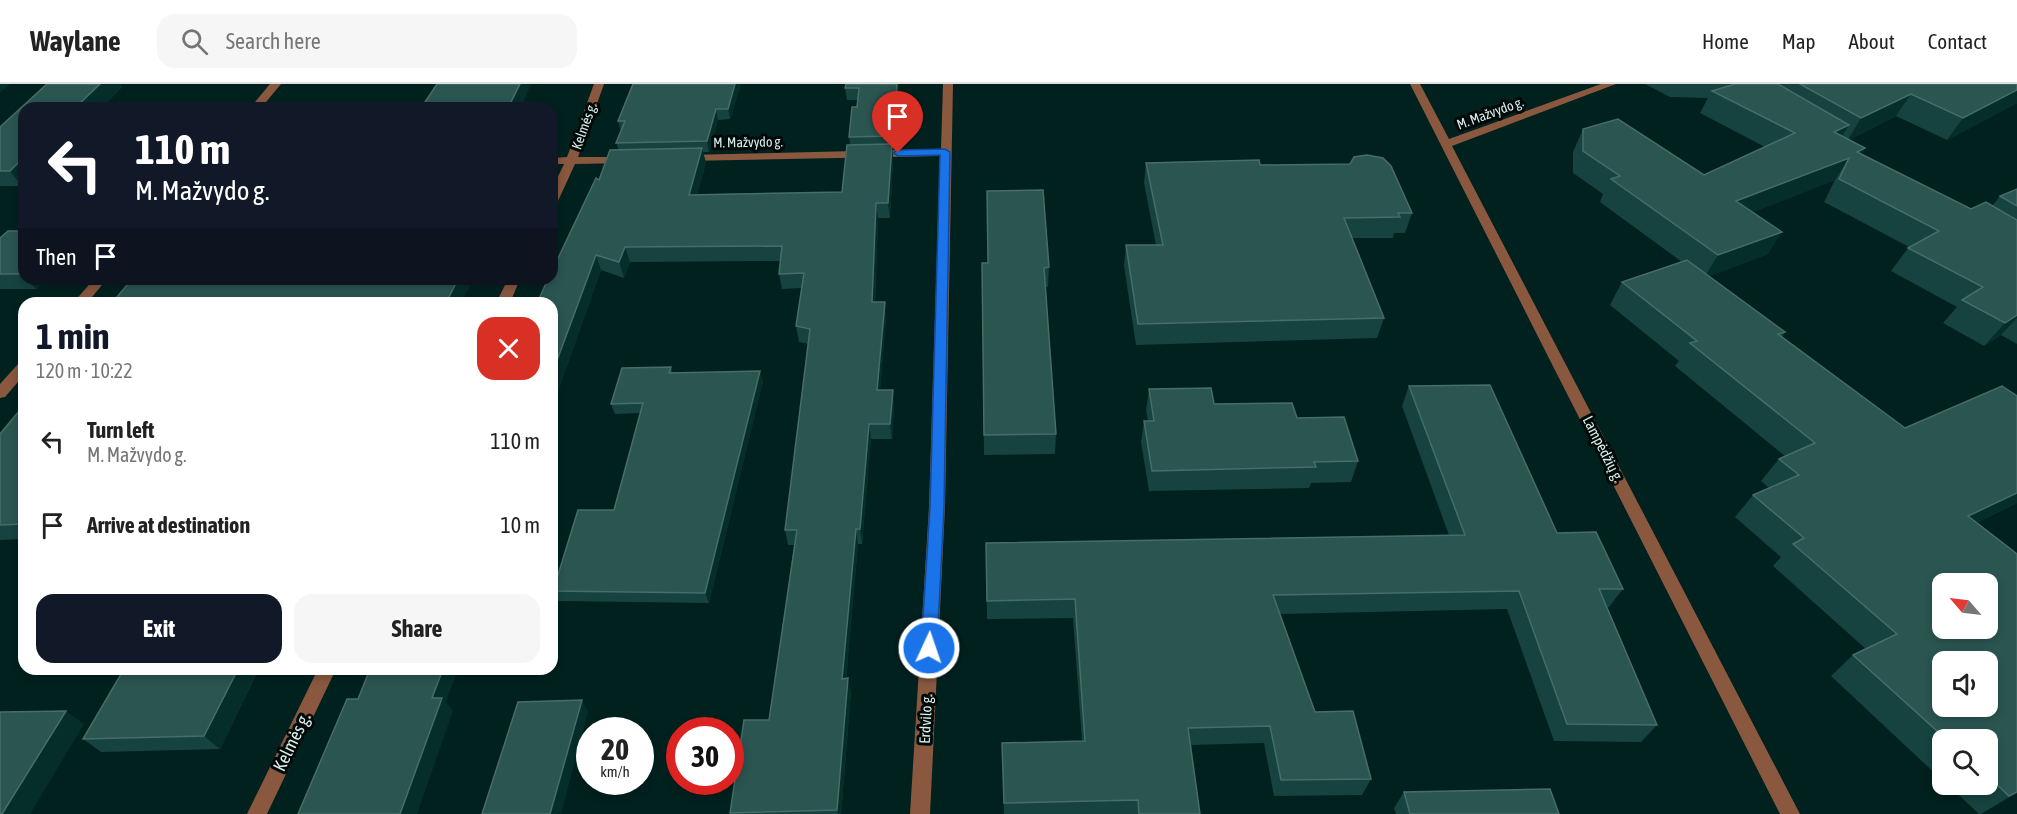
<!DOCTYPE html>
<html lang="en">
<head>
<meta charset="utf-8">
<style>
  :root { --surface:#fff; --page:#f6f6f6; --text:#222; --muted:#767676; --line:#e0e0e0; --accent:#111827 }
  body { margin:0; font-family:"Asap Condensed",sans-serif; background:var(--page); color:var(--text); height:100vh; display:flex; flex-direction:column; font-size:22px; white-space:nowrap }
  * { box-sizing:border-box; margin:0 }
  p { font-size:20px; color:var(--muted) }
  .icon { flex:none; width:33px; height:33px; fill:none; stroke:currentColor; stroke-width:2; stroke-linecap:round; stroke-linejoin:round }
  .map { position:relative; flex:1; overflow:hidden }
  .drawer { position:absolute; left:18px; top:213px; width:540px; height:378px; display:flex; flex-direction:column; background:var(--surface); border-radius:18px; box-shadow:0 3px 9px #0003 }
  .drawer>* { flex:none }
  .guide { position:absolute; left:18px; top:18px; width:540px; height:183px; border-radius:18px; box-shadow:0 3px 9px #0003; background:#111827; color:#fff; overflow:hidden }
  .needle { width:39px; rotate:298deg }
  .buttons { position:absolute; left:1932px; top:489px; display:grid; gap:12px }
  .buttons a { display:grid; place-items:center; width:66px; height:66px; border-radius:12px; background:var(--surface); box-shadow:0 3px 9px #0003; font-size:30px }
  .speed { position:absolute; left:576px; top:633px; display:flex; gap:12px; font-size:30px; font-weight:700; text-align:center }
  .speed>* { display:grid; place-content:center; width:78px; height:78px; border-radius:50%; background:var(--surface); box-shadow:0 3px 9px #0003; line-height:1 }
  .speed small { font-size:15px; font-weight:400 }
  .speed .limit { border:9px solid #d22; background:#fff; color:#111 }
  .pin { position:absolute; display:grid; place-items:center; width:51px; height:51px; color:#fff; margin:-62px -26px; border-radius:50% 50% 50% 0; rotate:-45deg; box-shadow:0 0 6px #0007 }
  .pin .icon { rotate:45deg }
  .me { position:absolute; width:66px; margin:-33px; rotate:3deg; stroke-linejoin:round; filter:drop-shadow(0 0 4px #0008) }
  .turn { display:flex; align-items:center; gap:21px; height:126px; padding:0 18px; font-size:27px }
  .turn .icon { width:78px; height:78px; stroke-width:2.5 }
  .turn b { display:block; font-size:42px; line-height:51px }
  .then { display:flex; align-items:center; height:57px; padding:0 18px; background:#0003; gap:12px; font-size:22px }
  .round { display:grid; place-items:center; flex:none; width:63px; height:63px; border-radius:18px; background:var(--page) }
  .head { display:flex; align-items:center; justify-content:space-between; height:102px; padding:0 18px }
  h1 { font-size:36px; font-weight:700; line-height:45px; color:var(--accent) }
  .primary-button { display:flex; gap:12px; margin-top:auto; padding:12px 18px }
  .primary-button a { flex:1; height:69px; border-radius:18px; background:var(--accent); color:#fff; font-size:24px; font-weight:700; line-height:69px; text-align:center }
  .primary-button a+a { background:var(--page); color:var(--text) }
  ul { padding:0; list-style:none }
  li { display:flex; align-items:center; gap:18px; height:84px; padding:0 18px }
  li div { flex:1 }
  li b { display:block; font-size:22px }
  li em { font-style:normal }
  header { display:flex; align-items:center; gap:36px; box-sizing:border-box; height:84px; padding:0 30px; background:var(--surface); border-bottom:2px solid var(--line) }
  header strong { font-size:28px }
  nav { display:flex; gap:33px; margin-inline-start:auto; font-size:21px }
  .search { width:420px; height:54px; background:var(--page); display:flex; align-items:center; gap:15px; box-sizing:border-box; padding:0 21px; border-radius:18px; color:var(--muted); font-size:22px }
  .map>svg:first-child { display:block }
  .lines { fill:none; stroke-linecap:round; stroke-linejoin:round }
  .street { fill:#8a583f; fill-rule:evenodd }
  .wall { fill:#16433f }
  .shaded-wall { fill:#052e2a }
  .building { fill:#2b5551; stroke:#466d69; stroke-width:1.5; fill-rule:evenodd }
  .route { fill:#1a73e8; stroke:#114b97; stroke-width:1.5 }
  .labels { text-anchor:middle; stroke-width:6; stroke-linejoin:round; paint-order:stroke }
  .far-street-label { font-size:14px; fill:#d7edea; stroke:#000908 }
  .street-label { font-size:15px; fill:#d7edea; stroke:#000908 }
  .near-street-label { font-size:18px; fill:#d7edea; stroke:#000908 }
</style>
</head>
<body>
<header>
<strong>Waylane</strong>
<div class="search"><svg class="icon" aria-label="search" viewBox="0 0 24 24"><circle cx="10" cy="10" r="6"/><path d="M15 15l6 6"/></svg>Search here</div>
<nav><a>Home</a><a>Map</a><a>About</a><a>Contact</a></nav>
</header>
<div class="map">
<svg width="2017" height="730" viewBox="0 0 2017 730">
  <rect width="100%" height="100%" fill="#01211f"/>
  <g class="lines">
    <!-- street -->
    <g class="street">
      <path d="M270,0h11l-20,24h-11z"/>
      <path d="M594,0h10l-26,73h49l6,3 -6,3 -52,1 -17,37 -6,4v-16l12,-25h-12v-6l15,-1z"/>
      <path d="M943,0h10l-8,423 -15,307h-20l19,-307 11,-351 -256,5 -6,-3 6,-3 257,-6z"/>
      <path d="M1410,0h10l29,55 152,-55h15l-164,62 348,668h-20z"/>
      <path d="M94,195h13l-20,24h-14z"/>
      <path d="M508,195h12l-10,24h-14z"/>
      <path d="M24,277v14l-19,22 -5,1v-14l19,-21z"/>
      <path d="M318,585h18l-69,145h-20z"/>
    </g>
  </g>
  <!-- wall -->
  <g class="wall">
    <path d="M47,0h73l2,3 -21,21h-77v76l-2,2h-22v-59z"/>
    <path d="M741,0l-11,35 -12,1 -9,32h-6l3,11 -9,31 145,-2 8,-47 -1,-8 8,-30 1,-7h-11l-2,-12 1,-4h53l-5,64h-2l1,11 -3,59h-12l-3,84 11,15 -6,73 14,15 -2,34h-21l-9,105h-4l-12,135 5,13 -10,122h-111v-1l39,-93 25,-175h-6l-3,-15 24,-186 -10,-2 -3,-16 6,-38 -20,1 -3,-15 1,-13 -150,1 -6,16 -23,-8 -49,138 47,-228 20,-30 -3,-7 5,-12 -3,-10z"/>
    <path d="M1645,0h372v19l-70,37 -51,-24 -47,24 16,8 -4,6 110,55 21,-3 8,-10 17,-7v155l-16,-9 -17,11 -41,-23 14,-16 -66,-36 18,-24 -85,-45 11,-22 -82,32 15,42 -59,22 76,56 -3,5 123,91 112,-32v107l-41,20 41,31v239l-36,21h-2l-32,-30h41v-44h-46v40l-111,-104 22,-21 13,-6 -93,-83 8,-9 -46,-40 18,-22 16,-7 -8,-7 18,-22 6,-3 -110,-90 4,-5 -69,-56 12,-23 60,-20 -82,-60 3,-8 -30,-21v-21l10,-23 121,46 61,-28 -65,-34 8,-15 -38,-1z"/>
    <path d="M1146,79l114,2 152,48 -7,20h-11l-1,5h-41l32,80 -7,20 -241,7 -12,-79 2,-21h30l-12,-62z"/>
    <path d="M24,147v48h21l-9,10h-36v-51z"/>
    <path d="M982,179l67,4 -1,20h-3l11,147 -1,20 -71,1z"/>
    <path d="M132,195h341l-12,24h-349z"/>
    <path d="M671,283l1,5 91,9 -54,222 -151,-2 -5,-10 61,-81 26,-97 -25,1 -4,-10z"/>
    <path d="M1409,302l148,147 66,56 -14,18h-2l50,118 -16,17 -87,-1 -47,-132 -227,5 35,98 56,67 -9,16 -88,1 -10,-53 -73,2 9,69h-196l-2,-71 80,-2 -9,-123 -86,1 -1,-76 463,-8 -47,-129z"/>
    <path d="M1149,305l65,15 83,14 61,43 -7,21 -40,1 -2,5 -160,3 -8,-49 3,-21h4l-2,-11z"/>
    <path d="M24,321v134l-24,1v-106z"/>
    <path d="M259,585l-39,80 -119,3 -18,-13z"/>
    <path d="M1404,708l155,22h-163l-2,-6z"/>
  </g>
  <!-- shaded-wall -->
  <g class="shaded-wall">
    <path d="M0,0h10l-10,9z"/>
    <path d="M100,0h20l2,3 -21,21h-26z"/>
    <path d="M520,0h11l-10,24h-13z"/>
    <path d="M735,0h6l-11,35 -2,-10z"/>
    <path d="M897,0h2l-5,64 -1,-12z"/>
    <path d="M2017,6v13l-70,37 16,-22z"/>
    <path d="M1911,10l-15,22 -49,25 14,-23z"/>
    <path d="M716,25l2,11 -9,32 -2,-11z"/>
    <path d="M1849,41l-14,22 -1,-15z"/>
    <path d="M892,60l1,15 -3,59 -2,-15z"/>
    <path d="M702,64l4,15 -13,47 -4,-15z"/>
    <path d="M1865,64l-15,22 7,-18z"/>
    <path d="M24,73v27l-2,2 -12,-15z"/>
    <path d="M1849,74l-14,22 -112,44 13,-23z"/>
    <path d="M876,119l2,15 -4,99 -2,-15z"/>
    <path d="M1782,148l-14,22 -64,24 14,-23z"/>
    <path d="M625,163l5,15 -6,16 -5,-16z"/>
    <path d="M596,171l5,15 -49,138v-34z"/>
    <path d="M27,195h18l-9,10z"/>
    <path d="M458,195h15l-12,24h-15z"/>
    <path d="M885,218l1,15 -7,88 -2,-15z"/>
    <path d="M2017,231v3l-16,17 -17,11 21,-23z"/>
    <path d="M760,287l3,10 -54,222 -4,-10z"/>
    <path d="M893,306l1,15 -2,34 -2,-15z"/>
    <path d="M869,340l2,15 -9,105 -2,-15z"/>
    <path d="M2017,409v10l-73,35 24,-22z"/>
    <path d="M856,445l2,15 -13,148 -3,-13z"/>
    <path d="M238,585h21l-39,80 -16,-13z"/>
    <path d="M443,585h15l-12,33 7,9 -36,103h-17l32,-116z"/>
    <path d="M848,594l3,14 -10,122h-3l-1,-4z"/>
    <path d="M582,616l6,12 -27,102h-11z"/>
    <path d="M66,627l18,13 -54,90h-28z"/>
    <path d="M2017,708v1l-36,21z"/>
  </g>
  <!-- building -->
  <g class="building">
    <path d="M47,0h53l-25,24h-51v49l-14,14h-10v-44z"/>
    <path d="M437,0h83l-12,24h-87z"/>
    <path d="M633,0h102l-7,25h-12l-9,32 -91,2 9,-22h-7z"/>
    <path d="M846,0h51l-4,52 -44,1 3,-30h5l2,-19h-14z"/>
    <path d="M1735,0h43l71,41 -15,7 31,16 -8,4 114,57 15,-7 31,18v95l-12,8 -43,-23 21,-13 -75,-39 31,-17 -100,-52 10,-21 -113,43 46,31 -64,23 -107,-76 9,-3 -37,-25v-22l35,-10 86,56 91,-42 -83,-42z"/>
    <path d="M1800,0h217v6l-54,28 -52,-24 -50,24z"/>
    <path d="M892,60l-4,59h-12l-4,99h13l-8,88h16l-3,34h-21l-9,105h-4l-14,150 6,-1 -11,132 -107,3 14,-93h25l28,-190h-12l25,-201 -14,-3 8,-53 -25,1 3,-28 -157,1 -6,15 -23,-7 -44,119v-71h-15l11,-24h4v-8l44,-93 3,2 11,-30 92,-2 -13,47 153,-3 5,-47z"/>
    <path d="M1367,71l16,3 8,8 21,47h-14l2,4 -56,1 40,100 -246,6 -12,-79h37l-17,-82 113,-3 1,5 90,-1 4,-7z"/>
    <path d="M2017,105v17l-17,-10z"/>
    <path d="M1043,106l6,77 -5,1 12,166 -72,1 -2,-172h6l-1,-72z"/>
    <path d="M8,147h16v41l-2,2h-22v-36z"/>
    <path d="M1687,176l98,72 -7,2 127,94 97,-42 15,10v97l-49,23 49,38v238l-8,4 -21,-20v-36h-41l-94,-85 44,-21 -104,-90 11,-6 -51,-43 46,-20 -20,-16 36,-16 -125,-100 7,-2 -75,-59zM1942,500h46v44h-46zM1942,578h46v44h-46z"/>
    <path d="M132,195h326l-12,24h-66l3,-5 -126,2 -3,3h-142z"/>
    <path d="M671,283l-2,6 91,-2 -55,222 -152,-2 25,-81h36l29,-107 -32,1 11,-36z"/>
    <path d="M1490,301l67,148 39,-1 27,57h-24l58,136 -90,-1 -48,-133 -246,4 42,117 38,-1 18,68 -90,1 -11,-54 -82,2 12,86h-61l-1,-14 -134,3 -2,-60 83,-2 -10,-142 -88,2 -1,-58 479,-8 -56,-149z"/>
    <path d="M1211,304l3,16 78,-1 5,15 47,-1 14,44 -44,1 2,5 -164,4 -8,-50h10l-5,-32z"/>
    <path d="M24,321v119l-24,1v-91z"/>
    <path d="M124,585h114l-34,67 -121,3z"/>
    <path d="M370,585h73l-11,29h10l-42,116h-102l49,-115h11z"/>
    <path d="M582,616l-32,114h-68l36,-112z"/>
    <path d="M66,627l-64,103h-2v-102z"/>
    <path d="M1550,705l9,25h-149l-6,-22z"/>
  </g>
  <!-- route -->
  <path class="route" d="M945,65l5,3 -6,355 -7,141 -2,5 -6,2 -5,-2 -3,-5 9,-141 10,-352 -42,1 -5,-3 5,-3z"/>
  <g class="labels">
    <!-- far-street labels -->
    <g class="far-street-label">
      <text transform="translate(1490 29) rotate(-20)" y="5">M. Mažvydo g.</text>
      <text transform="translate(584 42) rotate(-70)" y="5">Kelmės g.</text>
      <text transform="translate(748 58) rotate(-1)" y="5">M. Mažvydo g.</text>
    </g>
    <!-- street labels -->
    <g class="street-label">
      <text transform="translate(1603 365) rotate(63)" y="5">Lampėdžių g.</text>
      <text transform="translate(926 635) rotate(-87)" y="5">Erdvilo g.</text>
    </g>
    <!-- near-street labels -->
    <g class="near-street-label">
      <text transform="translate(292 658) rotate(-64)" y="6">Kelmės g.</text>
    </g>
  </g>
</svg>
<div class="buttons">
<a><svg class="needle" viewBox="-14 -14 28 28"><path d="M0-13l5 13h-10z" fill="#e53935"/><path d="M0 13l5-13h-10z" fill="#767676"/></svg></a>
<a><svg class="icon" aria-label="sound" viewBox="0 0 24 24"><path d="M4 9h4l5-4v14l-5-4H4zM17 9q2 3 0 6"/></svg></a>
<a><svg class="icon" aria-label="search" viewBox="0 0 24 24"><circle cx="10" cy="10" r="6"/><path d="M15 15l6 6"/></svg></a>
</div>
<div class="speed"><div>20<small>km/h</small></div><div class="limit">30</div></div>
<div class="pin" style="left:898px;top:69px;background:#d93025"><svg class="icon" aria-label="arrive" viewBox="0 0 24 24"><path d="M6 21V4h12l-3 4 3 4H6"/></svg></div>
<svg class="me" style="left:929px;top:564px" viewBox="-20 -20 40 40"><circle r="17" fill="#1a73e8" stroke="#fff" stroke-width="3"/><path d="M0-11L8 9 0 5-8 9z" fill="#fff"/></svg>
<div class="guide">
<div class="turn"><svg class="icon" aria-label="left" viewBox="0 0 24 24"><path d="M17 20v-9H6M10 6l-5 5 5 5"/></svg><div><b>110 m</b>M. Mažvydo g.</div></div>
<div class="then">Then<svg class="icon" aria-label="arrive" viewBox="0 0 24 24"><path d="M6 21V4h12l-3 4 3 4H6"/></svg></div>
</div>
<section class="drawer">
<div class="head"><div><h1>1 min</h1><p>120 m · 10:22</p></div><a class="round" style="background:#d93025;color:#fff"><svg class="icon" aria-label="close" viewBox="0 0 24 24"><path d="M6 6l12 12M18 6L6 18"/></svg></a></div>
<ul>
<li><svg class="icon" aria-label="left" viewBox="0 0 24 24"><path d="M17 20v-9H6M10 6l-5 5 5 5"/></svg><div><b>Turn left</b><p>M. Mažvydo g.</p></div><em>110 m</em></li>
<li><svg class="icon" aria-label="arrive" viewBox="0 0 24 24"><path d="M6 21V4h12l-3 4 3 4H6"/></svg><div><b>Arrive at destination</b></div><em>10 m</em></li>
</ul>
<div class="primary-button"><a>Exit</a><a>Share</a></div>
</section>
</div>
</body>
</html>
